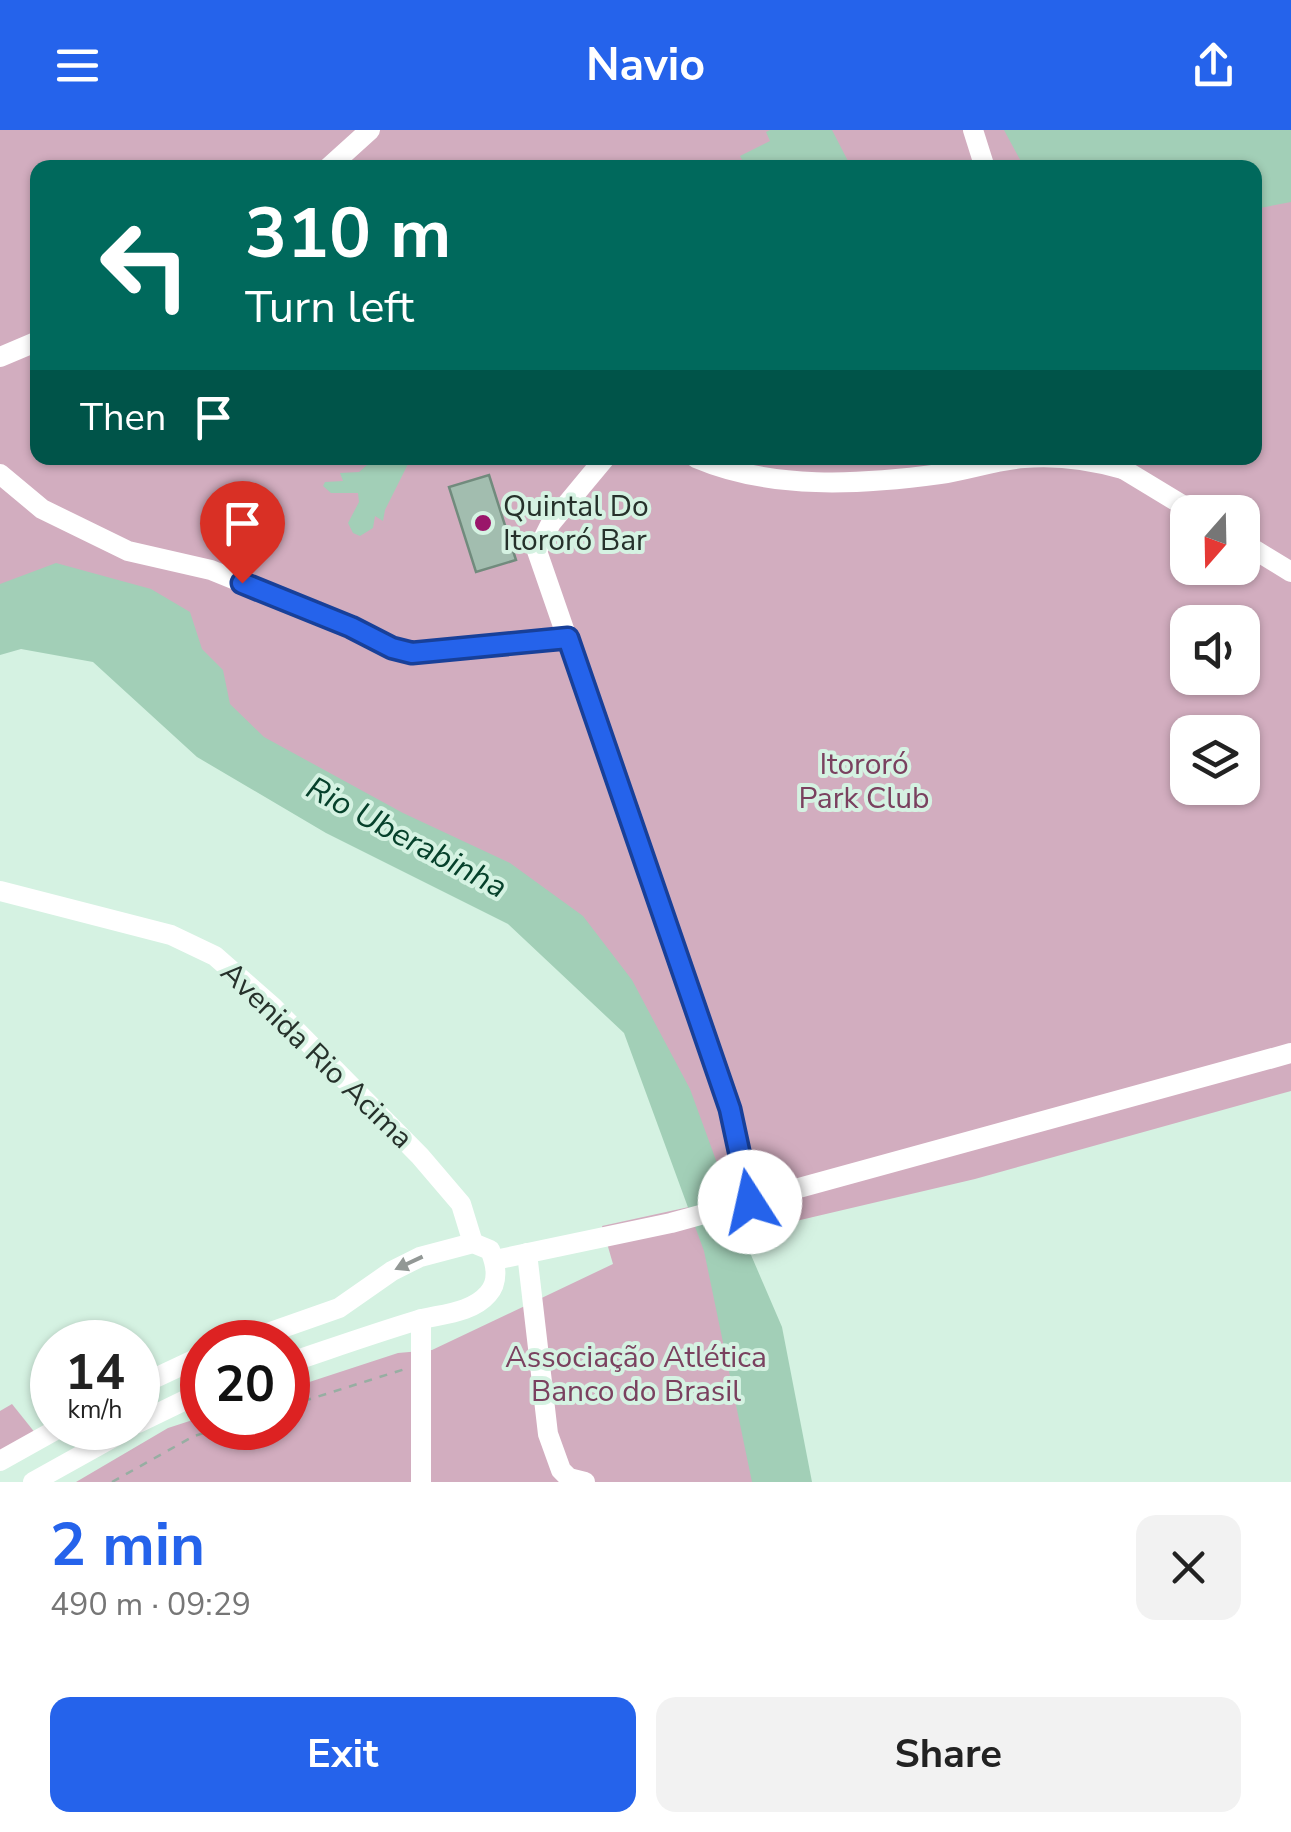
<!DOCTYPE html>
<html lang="en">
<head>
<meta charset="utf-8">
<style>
  :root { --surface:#fff; --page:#f2f2f2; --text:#222; --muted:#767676; --accent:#2563eb }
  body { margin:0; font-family:"Nunito Sans",sans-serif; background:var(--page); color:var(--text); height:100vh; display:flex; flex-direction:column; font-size:38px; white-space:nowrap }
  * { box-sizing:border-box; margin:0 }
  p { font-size:32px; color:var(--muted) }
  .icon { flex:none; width:55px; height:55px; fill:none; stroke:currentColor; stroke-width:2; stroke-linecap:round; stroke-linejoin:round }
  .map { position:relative; height:1352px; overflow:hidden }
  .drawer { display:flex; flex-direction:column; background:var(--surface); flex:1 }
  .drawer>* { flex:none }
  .hud { position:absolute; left:30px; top:30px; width:1232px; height:305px; border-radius:20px; box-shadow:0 2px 8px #0004; background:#00695c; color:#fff; overflow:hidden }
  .needle { width:65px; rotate:200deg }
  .controls { position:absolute; left:1170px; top:365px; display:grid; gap:20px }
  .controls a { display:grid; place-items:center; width:90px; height:90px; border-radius:20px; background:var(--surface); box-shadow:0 2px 8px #0004; font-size:50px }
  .speed { position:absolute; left:30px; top:1190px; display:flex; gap:20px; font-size:50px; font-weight:700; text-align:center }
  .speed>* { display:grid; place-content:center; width:130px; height:130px; border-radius:50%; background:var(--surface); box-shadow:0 2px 8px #0004; line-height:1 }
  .speed small { font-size:25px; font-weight:400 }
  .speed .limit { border:15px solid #d22; background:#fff; color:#111 }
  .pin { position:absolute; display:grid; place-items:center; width:85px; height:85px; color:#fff; margin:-102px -42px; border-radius:50% 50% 50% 0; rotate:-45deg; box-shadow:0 0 10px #0007 }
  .pin .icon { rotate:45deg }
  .me { position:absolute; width:110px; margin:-55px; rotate:350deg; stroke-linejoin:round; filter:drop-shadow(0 0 8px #0008) }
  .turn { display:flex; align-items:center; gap:35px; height:210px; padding:0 50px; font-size:45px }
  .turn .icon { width:130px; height:130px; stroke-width:2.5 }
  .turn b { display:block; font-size:70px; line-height:85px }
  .then { display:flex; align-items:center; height:95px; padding:0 50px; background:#0003; gap:20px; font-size:38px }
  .round { display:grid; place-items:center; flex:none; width:105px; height:105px; border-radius:20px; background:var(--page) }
  .overview { display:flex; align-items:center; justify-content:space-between; height:170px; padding:0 50px }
  h1 { font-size:60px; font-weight:700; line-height:75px; color:var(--accent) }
  .action { display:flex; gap:20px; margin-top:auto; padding:20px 50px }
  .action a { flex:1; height:115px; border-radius:20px; background:var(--accent); color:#fff; font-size:40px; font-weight:700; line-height:115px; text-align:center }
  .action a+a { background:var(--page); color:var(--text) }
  header { display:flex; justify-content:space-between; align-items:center; height:130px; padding:0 50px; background:var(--accent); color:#fff; font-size:45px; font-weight:700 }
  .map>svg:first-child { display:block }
  .green { fill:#d2adbf; fill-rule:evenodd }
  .water { fill:#a2cfb7 }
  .building { fill:#a2bdaf; stroke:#718b7d; stroke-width:2.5 }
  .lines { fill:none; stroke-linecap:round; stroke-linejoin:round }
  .path { stroke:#97aea2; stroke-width:2.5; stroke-dasharray:8 8; stroke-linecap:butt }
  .minor { stroke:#fff; stroke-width:20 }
  .oneway { fill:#929895 }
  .route-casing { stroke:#184099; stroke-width:25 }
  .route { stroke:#2563eb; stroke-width:18 }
  .poi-dot { fill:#9a166a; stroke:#d5f2e2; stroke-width:4 }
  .labels { text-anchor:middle; stroke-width:8; stroke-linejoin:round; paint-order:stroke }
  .poi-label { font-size:30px; fill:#26312b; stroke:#d5f2e2; text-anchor:start }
  .park-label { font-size:30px; fill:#7a415f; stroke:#d5f2e2 }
  .street-label { font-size:30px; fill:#26312b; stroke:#d5f2e2 }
  .water-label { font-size:32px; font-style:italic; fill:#06412b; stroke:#d5f2e2 }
</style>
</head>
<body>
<header><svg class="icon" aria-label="menu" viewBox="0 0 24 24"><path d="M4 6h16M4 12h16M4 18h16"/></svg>Navio<svg class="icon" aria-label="share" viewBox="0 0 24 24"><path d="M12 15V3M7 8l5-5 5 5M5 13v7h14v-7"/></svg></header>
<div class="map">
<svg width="1291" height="1352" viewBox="0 0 1291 1352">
  <rect width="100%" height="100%" fill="#d5f2e2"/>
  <!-- green -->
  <g class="green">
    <path d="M0,0h1291v961l-316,88 -264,62 63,241h-698l92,-54 34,-11v11h86v-39l110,-36 34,-3 181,-86 -11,-38 96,-21 -62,-193 -111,-121 -525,-280zM38,38h1217v290h-1217zM1188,382h54v56h-54zM1188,492h54v56h-54zM1188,602h54v56h-54z"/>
    <path d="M12,1274l24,30 -36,22v-45z"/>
  </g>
  <!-- water -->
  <g class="water">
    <path d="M770,0h62l16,31 -12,6h-90l-6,-11 30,-15 -4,-9z"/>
    <path d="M1004,0h287v72l-36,7v-41l-231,-1z"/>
    <path d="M375,328h36l-26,52 -2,11 -8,-5 -2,12 -13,8 -7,-3 -5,-10 11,-21 -1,-9h-27l-8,-7 2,-4 18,-1 -3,-8 19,-1z"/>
    <path d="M56,433l95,26 39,23 12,37 21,21 7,34 34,33 139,76 107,50 73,53 49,64 58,109 58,159 34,79 30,155h-60l-48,-231 -80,-218 -116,-109 -182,-91 -129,-76 -104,-95 -72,-13 -21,6v-71z"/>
  </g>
  <!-- building -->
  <path class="building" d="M489,345l27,85 -40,12 -27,-85z"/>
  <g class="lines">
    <!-- path -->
    <g class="path">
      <path d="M288,1276l117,-37"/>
      <path d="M112,1352l82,-46 27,-8"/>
    </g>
    <!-- minor -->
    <g class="minor">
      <path d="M973,0l12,38"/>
      <path d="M328,38l42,-38"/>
      <path d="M0,227l38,-16"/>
      <path d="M605,328l-54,65 -14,28 193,558 19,92"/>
      <path d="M696,328c75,32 164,27 244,16 28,-4 56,-14 84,-16 33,-3 67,2 99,11"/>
      <path d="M1117,331l6,8 71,43"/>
      <path d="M0,344l42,35 86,42 83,19 140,57 41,21 19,5 24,-1 133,-14"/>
      <path d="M1242,412l49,30"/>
      <path d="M0,761l171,44 44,21 58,51 147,149 41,48 12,39"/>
      <path d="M527,1123l21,181 13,36 8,8 16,4"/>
      <path d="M495,1130l176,-37 620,-170"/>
      <path d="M421,1189v163"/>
      <path d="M242,1212l97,-34 53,-37 28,-14 53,-14 17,7c6,14 9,32 -2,44 -17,20 -50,20 -73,27 -43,13 -85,28 -127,42"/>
      <path d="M138,1256l64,-30"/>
      <path d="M138,1293l64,-31"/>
      <path d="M0,1331l59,-33"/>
      <path d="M33,1352l97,-54"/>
    </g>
  </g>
  <!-- one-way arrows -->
  <defs><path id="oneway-solid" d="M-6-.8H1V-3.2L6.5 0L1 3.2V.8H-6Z" transform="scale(2.5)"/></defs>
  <use class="oneway" href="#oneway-solid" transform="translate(409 1133) rotate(155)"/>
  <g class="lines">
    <defs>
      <path id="route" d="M242,453l109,44 41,21 20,5 156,-15 162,471 20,93"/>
    </defs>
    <!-- route casing -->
    <use href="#route" class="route-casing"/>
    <!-- route -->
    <use href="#route" class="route"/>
  </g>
  <!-- markers -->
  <circle class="poi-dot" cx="483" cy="393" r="10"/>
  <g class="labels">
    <!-- poi labels -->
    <g class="poi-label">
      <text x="503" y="386">Quintal Do<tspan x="503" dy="34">Itororó Bar</tspan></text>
    </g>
    <!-- park labels -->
    <g class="park-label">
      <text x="864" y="644">Itororó<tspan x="864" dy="34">Park Club</tspan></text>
      <text x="636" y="1237">Associação Atlética<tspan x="636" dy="34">Banco do Brasil</tspan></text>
    </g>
    <!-- street labels -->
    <g class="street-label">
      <text transform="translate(317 925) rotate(44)" y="10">Avenida Rio Acima</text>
    </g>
    <!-- water labels -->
    <g class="water-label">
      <text transform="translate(407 707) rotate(28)" y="11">Rio Uberabinha</text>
    </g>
  </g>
</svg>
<div class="controls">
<a><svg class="needle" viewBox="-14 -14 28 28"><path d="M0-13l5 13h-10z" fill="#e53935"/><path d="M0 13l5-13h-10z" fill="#767676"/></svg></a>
<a><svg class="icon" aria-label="sound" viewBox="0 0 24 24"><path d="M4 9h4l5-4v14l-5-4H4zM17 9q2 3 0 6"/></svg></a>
<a><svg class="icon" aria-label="layers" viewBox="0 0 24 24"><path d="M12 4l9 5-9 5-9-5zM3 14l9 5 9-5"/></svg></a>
</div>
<div class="speed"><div>14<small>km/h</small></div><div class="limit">20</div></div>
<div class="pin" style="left:242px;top:453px;background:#d93025"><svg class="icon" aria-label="arrive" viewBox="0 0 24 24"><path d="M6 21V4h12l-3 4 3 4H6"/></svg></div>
<svg class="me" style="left:750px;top:1072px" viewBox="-20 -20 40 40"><circle r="19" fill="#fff"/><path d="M0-13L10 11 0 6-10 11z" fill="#2563eb"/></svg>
<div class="hud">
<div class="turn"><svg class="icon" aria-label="left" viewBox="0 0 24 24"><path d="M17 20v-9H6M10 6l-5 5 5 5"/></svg><div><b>310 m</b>Turn left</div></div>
<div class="then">Then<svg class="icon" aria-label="arrive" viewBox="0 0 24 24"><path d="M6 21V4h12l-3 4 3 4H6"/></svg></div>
</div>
</div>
<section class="drawer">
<div class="overview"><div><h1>2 min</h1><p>490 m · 09:29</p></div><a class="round"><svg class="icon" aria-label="close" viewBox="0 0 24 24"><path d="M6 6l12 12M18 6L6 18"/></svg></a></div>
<div class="action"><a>Exit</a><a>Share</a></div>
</section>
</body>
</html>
